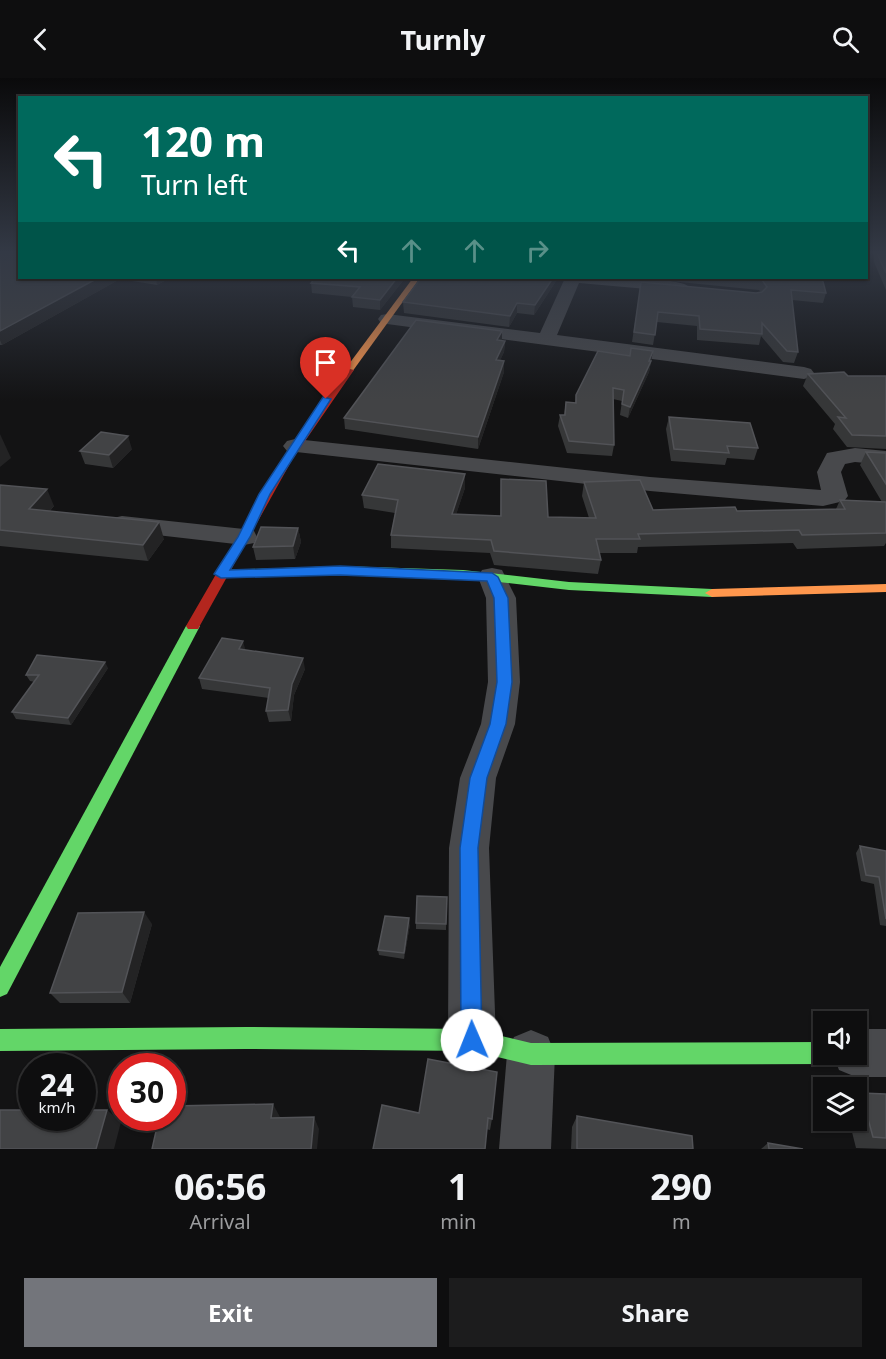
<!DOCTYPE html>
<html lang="en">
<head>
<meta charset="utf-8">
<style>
  :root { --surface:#0e0e0f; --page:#1c1c1d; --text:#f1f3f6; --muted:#9b9c9e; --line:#2e2e2f; --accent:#73757b }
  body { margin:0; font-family:"Noto Sans",sans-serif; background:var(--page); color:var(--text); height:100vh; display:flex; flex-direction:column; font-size:22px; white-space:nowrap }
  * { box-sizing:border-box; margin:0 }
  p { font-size:20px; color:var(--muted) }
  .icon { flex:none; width:33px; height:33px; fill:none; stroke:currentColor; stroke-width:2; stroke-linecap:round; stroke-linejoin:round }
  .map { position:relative; height:1071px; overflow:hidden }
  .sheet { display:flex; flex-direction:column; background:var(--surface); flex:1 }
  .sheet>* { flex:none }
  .banner { position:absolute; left:18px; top:18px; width:850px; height:183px; border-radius:0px; box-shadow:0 2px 4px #0004,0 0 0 2px var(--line); background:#00695c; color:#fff; overflow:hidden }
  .fabs { position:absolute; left:813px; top:933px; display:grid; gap:12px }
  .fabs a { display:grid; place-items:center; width:54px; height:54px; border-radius:0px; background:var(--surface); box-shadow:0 2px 4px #0004,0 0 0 2px var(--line); font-size:30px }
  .speed { position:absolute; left:18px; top:975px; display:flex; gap:12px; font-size:30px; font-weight:700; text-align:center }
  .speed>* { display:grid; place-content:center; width:78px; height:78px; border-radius:50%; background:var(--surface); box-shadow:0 2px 4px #0004,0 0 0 2px var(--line); line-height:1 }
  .speed small { font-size:15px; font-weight:400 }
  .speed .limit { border:9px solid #d22; background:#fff; color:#111 }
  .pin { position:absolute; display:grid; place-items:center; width:51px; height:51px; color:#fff; margin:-62px -26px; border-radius:50% 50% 50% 0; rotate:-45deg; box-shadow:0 0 6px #0007 }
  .pin .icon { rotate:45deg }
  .me { position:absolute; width:66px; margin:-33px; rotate:359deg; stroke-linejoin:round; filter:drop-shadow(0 0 4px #0008) }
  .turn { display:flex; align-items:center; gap:21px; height:126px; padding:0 24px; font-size:27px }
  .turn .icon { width:78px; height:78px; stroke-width:2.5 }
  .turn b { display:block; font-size:42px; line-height:51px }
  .lanes { display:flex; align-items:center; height:57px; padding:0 24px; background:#0003; justify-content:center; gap:30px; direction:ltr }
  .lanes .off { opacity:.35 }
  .eta { display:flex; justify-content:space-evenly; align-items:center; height:102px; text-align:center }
  .eta b { font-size:36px; font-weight:700; line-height:42px }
  .button { display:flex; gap:12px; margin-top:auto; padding:12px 24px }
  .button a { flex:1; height:69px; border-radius:0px; background:var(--accent); color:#fff; font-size:24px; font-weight:700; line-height:69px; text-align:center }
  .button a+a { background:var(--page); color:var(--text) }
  header { display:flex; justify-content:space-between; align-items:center; height:78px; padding:0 24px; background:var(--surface); font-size:27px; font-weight:700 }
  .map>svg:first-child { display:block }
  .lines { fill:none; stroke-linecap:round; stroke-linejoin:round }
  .street { fill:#48494c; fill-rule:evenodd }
  .fast { fill:#63d668; fill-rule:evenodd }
  .slow { fill:#ff974d; fill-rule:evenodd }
  .jam { fill:#b3261e; fill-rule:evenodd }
  .wall { fill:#363738 }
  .shaded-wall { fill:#232324 }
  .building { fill:#424345; stroke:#525357; stroke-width:1.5 }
  .route { fill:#1a73e8; stroke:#114b97; stroke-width:1.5 }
</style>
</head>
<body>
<header><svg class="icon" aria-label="back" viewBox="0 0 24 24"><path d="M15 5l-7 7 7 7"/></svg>Turnly<svg class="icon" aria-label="search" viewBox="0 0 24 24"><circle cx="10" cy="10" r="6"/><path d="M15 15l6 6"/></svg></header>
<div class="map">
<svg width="886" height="1071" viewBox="0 0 886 1071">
  <rect width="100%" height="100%" fill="#131314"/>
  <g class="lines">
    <!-- street -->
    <g class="street">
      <path d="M565,200c17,-2 116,-2 124,9l-8,5 -102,-9 -22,52 247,32 7,2 3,4 -3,4 -7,2 -417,-55 -6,-1 -3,-4 3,-4 6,-1 153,19z"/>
      <path d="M295,361l355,38 171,13 -4,-18 10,-19 28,-5 31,3v14l-31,-3 -10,2 -4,8 7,24 -4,5 -21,5 -173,-15 -363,-40 -4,-5 4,-5z"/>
      <path d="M122,438l122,13 10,2 3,6 -3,6 -10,2 -131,-15 -4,-6 4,-6z"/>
      <path d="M492,490l10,2 14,28 4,84 -5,42 -19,54 -7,70 7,192 -7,17 -17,7 -17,-7 -7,-17 1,-192 11,-70 21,-54 7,-42 -2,-84 -8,-21 4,-7z"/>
      <path d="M856,951h30v48h-30l-17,-7 -6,-16h23z"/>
      <path d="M531,952l17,7 7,17 -4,95h-52l8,-95 7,-17z"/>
    </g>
    <!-- fast -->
    <g class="fast">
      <path d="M340,488l123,4 106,12 143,7 7,4 -7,4 -143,-7 -106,-12 -123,-4 -119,4 -6,-4 6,-4z"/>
      <path d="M193,543l7,5 -193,368 -7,3v-30l186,-341z"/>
      <path d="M245,949l227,2 59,14 293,-1v12h10l-2,7 -8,3 -293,1 -59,-14 -227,-2 -245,2v-22z"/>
    </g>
    <!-- slow -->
    <g class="slow">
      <path d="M413,200h7l-68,94h-6v-4z"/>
      <path d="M886,506v8l-174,5 -7,-4 7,-4z"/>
    </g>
    <!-- jam -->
    <path class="jam" d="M346,290l8,2 -62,90 -94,169h-10l-2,-3 96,-166z"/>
  </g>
  <!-- wall -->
  <g class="wall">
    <path d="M0,174l20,26h150l-13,7 -37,-6 -118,66h-2z"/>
    <path d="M874,174h12v38l-12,-28z"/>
    <path d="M405,200l-25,32 -27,-3 -1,-10 -40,-4 -1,-10z"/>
    <path d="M421,200h137l-24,37 -17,-2 -8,14 -105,-14 -1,-11z"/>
    <path d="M640,200h182l4,15 -3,10 -31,-3 6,52 -4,11 -11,-1 -22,-26 -2,9 -62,-5v-14l-40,-4 -4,23 -21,-3 9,-60 115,11 5,-1 -2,-2z"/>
    <path d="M502,263h3l-1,11 -4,8 4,12 -26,77 -133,-20 -1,-11z"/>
    <path d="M653,273l-4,21 -21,46 -8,-3 2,-14 -9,-2 1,46 -2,11 -45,-3 -9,-27 2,-11h4l2,-13 9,1 1,-8 54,-39z"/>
    <path d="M808,296l40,2h38v73l-39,-2 -14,-18 2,-5 -32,-38z"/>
    <path d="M669,339l89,31 -4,12 -27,-2 -2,7 -54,-4 -5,-32z"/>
    <path d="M132,371l-19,19 -28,-4 -5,-13z"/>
    <path d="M866,374l20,1v90l-2,3 -87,3 -4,-6 -155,4 -1,6h-38l2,7 -3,14 -104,-9 -4,-12 -99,-5v-13l4,-22 -31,-5 -2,-13 103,-21v14l-9,26 44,2 1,-37 47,38 41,1 -7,-22 2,-14 69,28 84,1 99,-2 4,-9 42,2 -22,-37z"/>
    <path d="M0,407l54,21 -4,5 114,28 -16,22 -148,-15z"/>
    <path d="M298,450l3,14 -6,17 -39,1 -3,-13z"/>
    <path d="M246,572l59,19 -11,26 -3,26 -22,1 -3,-11 3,-13 -67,-9 -3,-11z"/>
    <path d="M108,590l-37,57 -55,-6 -4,-7 23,-30 -5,-1 -4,-6z"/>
    <path d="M860,768l26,5v75l-6,-1 -6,-41 -13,-3 -5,-28z"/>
    <path d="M447,819l-1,33 -30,-1v-6z"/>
    <path d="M152,846l-22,79h-70l-10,-10z"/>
    <path d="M410,846l-6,35 -25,-4 -1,-5z"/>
    <path d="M861,1015l25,1v55l-30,-1 -7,-28h7v-24z"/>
    <path d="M419,1035l73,6 -2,11z"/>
    <path d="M577,1038l116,33h-122l1,-22z"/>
    <path d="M768,1065l35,6h-42z"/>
  </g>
  <!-- shaded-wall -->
  <g class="shaded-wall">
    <path d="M98,200h22v1l-118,66 -2,-5v-9z"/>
    <path d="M156,200h14l-13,7z"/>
    <path d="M397,200h8l-25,32v-10z"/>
    <path d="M553,200h5l-24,37 1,-10z"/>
    <path d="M517,225v10l-8,14 1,-11z"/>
    <path d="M502,253v10l-5,-1z"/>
    <path d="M505,263l-1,11 -9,19 1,-11z"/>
    <path d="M653,273l-4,21 -21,46 2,-11z"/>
    <path d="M504,283v11l-26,77v-12z"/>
    <path d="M0,356l11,24 -11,9z"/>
    <path d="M128,358l4,13 -19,19 -4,-13z"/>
    <path d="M465,396v14l-13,39v-13z"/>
    <path d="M47,411l7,17 -17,19 -8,-16z"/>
    <path d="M159,444l5,17 -16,22 -5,-16z"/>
    <path d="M298,450l3,14 -6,17 -2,-13z"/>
    <path d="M243,563l3,11 -7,-3z"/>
    <path d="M303,580l2,11 -11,26 -3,26 -3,-11 4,-26z"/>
    <path d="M105,584l3,6 -37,57 -3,-7z"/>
    <path d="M144,834l8,12 -22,79 -8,-11z"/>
    <path d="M409,840l1,6 -6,35v-6z"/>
    <path d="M273,1026l7,13 -2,13 -7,-12z"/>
    <path d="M107,1032l14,12 -7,27h-18z"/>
    <path d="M314,1039l5,12 -2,20h-6z"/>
  </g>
  <!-- building -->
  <g class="building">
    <path d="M0,174h20v26h78l-98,53z"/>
    <path d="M877,174h9v21l-9,-20z"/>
    <path d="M315,200h82l-17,22 -28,-3 8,-10 -49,-4z"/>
    <path d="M421,200h132l-18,27 -18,-2 -7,13 -107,-14z"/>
    <path d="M739,200h83l4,15 -35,-3 7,62 -11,-1 -25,-28v11l-62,-5 -1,-13 -41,-4 -3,23 -21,-3 7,-50 115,11 6,-1 5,-5 -5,-7z"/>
    <path d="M416,242l86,11 -5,9 8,1 -9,19 8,1 -26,76 -134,-19z"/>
    <path d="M631,270l22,3 -4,10h2l-21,46 -8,-3 2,-14 -11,-2 1,57 -45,-4 -9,-26h5l1,-13 10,1v-8l22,-44 32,5z"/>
    <path d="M844,294l4,4h38v60l-34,-1 -14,-18 8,1 -38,-44z"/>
    <path d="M669,339l81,6 8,25 -31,-2 2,7 -55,-4z"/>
    <path d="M101,354l27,4 -19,19 -29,-4z"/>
    <path d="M866,374l20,1v31z"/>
    <path d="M378,386l87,10 -13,40 49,2v-37l45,2 2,36 48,1 -12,-36 56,-2 13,30 82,-3 2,4 108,-2 -5,-9 46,2v31l-84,2 -3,-5 -161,4 2,5h-44l5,21 -107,-9 -3,-11 -100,-5 7,-35 -36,-5z"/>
    <path d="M0,407l47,4 -18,20 130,13 -16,23 -143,-15z"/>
    <path d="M261,449l37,1 -5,18 -40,1z"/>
    <path d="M222,560l21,3 -4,8 64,9 -11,26 -4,26 -22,1 4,-23 -71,-10z"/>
    <path d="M37,577l68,7 -37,56 -56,-6 27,-37h-13z"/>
    <path d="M860,768l26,5v68l-7,-42 -13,-2z"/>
    <path d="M417,818l30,1 -1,27 -30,-1z"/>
    <path d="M144,834l-22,80 -72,1 28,-80z"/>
    <path d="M385,838l24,2 -5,35 -26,-3z"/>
    <path d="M428,981l69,13 -5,47 -4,-1 -3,31h-112l9,-44 37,8z"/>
    <path d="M861,1015l25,1v44l-13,-1z"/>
    <path d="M273,1026l-2,14 43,-1 -3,32h-159l7,-31h13v-12z"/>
    <path d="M0,1032h32v8h50v-8h25l-11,39h-96z"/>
    <path d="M577,1038l115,20 1,13h-116z"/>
    <path d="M768,1065l35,6h-34z"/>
  </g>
  <!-- sky -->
  <linearGradient id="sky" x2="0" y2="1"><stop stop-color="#0a0a0b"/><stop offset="0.54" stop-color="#333945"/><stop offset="1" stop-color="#333945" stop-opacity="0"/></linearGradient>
  <rect width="886" height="323" fill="url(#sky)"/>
  <!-- route -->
  <path class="route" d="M323,319l8,2 -61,95 -20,43 -20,33 110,-4 152,7 6,4 10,21 4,84 -6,42 -19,54 -9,70 4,192 -3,8 -7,3 -8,-3 -3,-8 -1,-192 10,-70 20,-54 7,-42 -3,-84 -7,-17 -147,-6 -119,3 -7,-4 24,-37 21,-43z"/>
</svg>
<div class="fabs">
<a><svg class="icon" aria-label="sound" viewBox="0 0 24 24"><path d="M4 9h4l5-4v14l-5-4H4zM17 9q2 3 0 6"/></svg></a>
<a><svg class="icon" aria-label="layers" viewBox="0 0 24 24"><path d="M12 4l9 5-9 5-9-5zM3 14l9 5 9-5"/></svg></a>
</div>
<div class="speed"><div>24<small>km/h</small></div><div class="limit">30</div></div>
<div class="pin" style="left:326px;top:321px;background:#d93025"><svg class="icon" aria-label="arrive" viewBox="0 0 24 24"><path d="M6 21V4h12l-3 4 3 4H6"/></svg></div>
<svg class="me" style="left:472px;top:962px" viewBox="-20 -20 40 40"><circle r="19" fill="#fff"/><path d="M0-13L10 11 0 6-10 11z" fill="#1a73e8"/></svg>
<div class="banner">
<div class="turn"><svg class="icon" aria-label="left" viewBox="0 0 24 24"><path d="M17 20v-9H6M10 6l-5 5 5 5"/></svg><div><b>120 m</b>Turn left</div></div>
<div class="lanes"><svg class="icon" aria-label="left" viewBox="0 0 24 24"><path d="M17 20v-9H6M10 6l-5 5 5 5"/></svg><svg class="icon off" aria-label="ahead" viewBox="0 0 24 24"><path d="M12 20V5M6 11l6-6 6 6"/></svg><svg class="icon off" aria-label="ahead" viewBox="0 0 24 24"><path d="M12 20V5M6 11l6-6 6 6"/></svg><svg class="icon off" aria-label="right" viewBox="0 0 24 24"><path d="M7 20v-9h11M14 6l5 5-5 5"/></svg></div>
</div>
</div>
<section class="sheet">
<div class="eta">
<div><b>06:56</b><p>Arrival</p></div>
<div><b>1</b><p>min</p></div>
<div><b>290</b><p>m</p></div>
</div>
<div class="button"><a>Exit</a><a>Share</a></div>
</section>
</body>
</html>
